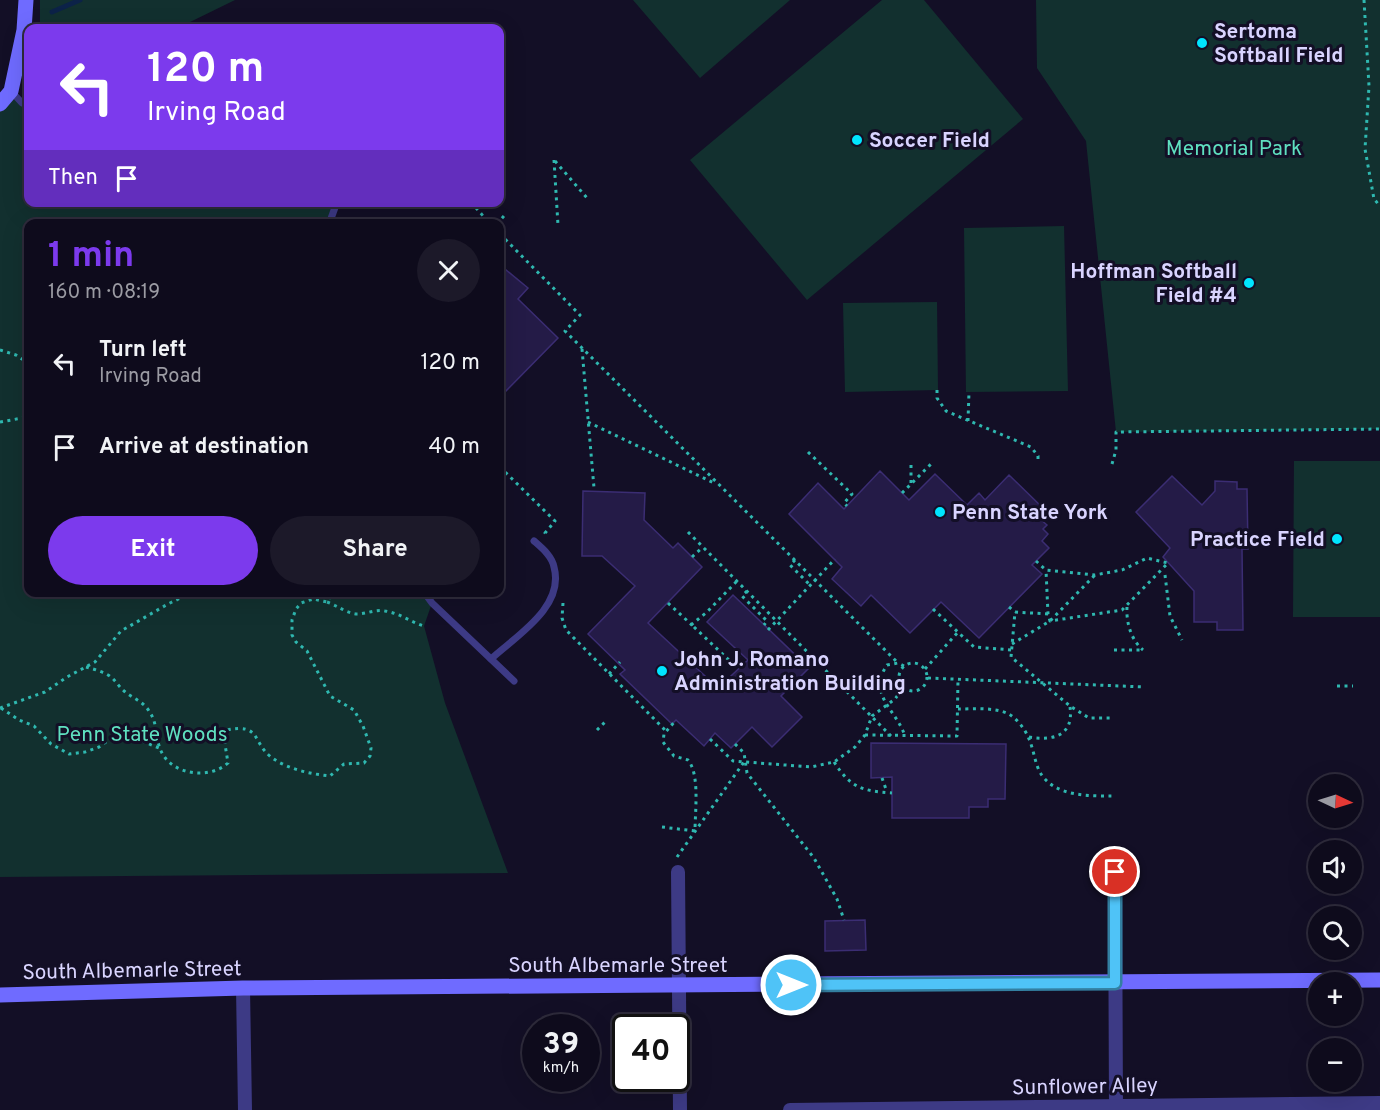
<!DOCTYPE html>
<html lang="en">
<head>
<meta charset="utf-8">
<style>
  :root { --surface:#0e0b1c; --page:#1c1929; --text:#f1f3f6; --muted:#9b9ba3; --line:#2e2b3b; --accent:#7c3aed }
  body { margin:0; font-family:Overpass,sans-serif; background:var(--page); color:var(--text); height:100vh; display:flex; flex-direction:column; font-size:22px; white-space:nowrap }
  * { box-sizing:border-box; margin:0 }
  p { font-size:20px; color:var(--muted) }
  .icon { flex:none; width:33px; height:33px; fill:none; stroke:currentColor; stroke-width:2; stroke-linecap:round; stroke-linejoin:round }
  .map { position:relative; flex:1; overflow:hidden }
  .sheet { position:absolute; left:24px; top:219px; width:480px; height:378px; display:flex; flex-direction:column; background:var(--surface); border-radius:12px; box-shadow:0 6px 24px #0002,0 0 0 2px var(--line) }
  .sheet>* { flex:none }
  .banner { position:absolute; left:24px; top:24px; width:480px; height:183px; border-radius:12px; box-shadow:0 6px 24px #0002,0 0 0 2px var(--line); background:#7c3aed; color:#fff; overflow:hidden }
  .needle { width:39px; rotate:94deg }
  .tools { position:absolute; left:1308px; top:774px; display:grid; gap:12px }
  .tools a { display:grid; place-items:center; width:54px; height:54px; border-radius:50%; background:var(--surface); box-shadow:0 6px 24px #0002,0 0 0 2px var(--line); font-size:30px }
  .speed { position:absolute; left:522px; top:1014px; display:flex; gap:12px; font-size:30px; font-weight:700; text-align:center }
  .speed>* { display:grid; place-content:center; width:78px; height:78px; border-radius:50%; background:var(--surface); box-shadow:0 6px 24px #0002,0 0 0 2px var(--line); line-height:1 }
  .speed small { font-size:15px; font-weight:400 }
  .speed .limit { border:3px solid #111; border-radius:9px; background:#fff; color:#111 }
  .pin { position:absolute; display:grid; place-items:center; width:51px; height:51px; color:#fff; margin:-26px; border:3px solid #fff; border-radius:50%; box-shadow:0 2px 6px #0007 }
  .me { position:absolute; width:66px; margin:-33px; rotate:90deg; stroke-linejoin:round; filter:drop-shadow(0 0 4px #0008) }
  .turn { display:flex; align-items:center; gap:21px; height:126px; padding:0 24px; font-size:27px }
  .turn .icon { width:78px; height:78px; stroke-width:2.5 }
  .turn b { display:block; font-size:42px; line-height:51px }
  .then { display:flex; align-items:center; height:57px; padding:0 24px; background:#0003; gap:12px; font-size:22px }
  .round { display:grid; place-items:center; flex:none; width:63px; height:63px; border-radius:32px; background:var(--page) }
  .head { display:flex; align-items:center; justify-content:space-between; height:102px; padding:0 24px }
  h1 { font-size:36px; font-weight:700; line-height:45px; color:var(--accent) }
  .action { display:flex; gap:12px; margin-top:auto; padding:12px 24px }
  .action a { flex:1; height:69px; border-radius:36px; background:var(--accent); color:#fff; font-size:24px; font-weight:700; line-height:69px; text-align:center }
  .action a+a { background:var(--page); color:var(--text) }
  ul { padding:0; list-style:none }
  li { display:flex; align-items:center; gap:18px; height:84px; padding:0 24px }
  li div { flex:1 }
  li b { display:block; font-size:22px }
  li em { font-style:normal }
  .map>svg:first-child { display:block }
  .green { fill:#12302f }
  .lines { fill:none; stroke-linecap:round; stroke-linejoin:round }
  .stream { stroke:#0c2248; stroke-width:5 }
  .building { fill:#241b47; stroke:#3b2d73; stroke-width:1.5 }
  .path { stroke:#2fb8b0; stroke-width:3; stroke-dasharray:3 4.5; stroke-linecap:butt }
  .lane { stroke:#3d3a85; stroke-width:7 }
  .street { stroke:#3d3a85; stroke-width:14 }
  .secondary { stroke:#6f6bff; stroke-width:15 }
  .route-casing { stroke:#337fa1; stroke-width:15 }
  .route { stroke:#4fc3f7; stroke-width:10 }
  .poi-dot { fill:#00e5ff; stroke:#130f26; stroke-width:2 }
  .labels { text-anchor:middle; stroke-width:6; stroke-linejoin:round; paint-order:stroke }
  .poi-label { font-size:21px; font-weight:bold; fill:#d9d4ff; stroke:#130f26; text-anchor:start }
  .park-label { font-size:21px; fill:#5fe0c0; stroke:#130f26 }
  .street-label { font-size:21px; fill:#d9d4ff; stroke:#130f26 }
</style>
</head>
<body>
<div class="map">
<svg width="1380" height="1110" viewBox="0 0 1380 1110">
  <rect width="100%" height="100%" fill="#130f26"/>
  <!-- green -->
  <g class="green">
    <path d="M40,0h195l-47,23 -7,5h-141z"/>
    <path d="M633,0h157l-90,78z"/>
    <path d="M882,0h42l99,119 -216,181 -117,-140z"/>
    <path d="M1036,0h344v429l-264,3 -30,-291 -49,-73z"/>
    <path d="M11,91l17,14v97h309l-8,21 -301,1v368l396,1 8,10 -8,23 21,77 63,170 -508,4v-773z"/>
    <path d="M1064,226l4,165 -102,1 -2,-164z"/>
    <path d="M937,302l1,88 -93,2 -2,-89z"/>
    <path d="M1294,461h86v156h-87z"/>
  </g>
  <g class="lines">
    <!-- stream -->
    <path class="stream" d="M52,12l28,-12"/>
  </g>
  <!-- building -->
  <g class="building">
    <path d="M500,265l28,23 -10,11 40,39 -58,59z"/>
    <path d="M880,471l29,29 26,-26 32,31 12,-12 6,7 24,-25 38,37 -7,7 7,6 -4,4 5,5 -6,7 7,7 -17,17 10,9 -63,64 -38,-36 -31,31 -39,-38 -10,11 -29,-27 10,-12 -53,-53 29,-31 26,26z"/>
    <path d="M1172,476l30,29 13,-14v-10l22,1v7h10l1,60h-6l1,81h-26v-8h-23v-31l-31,-34 7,-9 -34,-36z"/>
    <path d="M583,491l62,2 -1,27 29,28 5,-5 24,24 -54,56 70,65 30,-28 -41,-38 26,-27 76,73 -28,28 21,21 -30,30 -20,-20 -21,21 -16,-15 -11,13 -28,-26 -4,4 -52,-50 5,-4 -37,-36 47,-48 -33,-30h-20z"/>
    <path d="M871,743l135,1 -1,55h-17v8h-19v11h-77v-41l-21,1z"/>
    <path d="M865,920l1,30 -41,1v-30z"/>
  </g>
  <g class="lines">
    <!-- path -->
    <g class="path">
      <path d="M1364,0l5,86 -4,63 9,50 6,7"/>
      <path d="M554,160l4,65"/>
      <path d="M555,161l32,37"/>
      <path d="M471,202l19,22"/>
      <path d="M497,224l7,-8"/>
      <path d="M500,234l80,81 -15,16 333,332"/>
      <path d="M582,349l12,139"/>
      <path d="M0,350l16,5 12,8"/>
      <path d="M937,390v8l9,13 85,36 7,9v5"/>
      <path d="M968,421l1,-29"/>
      <path d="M0,422l28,-5"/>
      <path d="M588,422l126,61"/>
      <path d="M808,452l44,42 -8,9 3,3"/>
      <path d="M1112,464l4,-14v-18l264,-3"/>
      <path d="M500,467l55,54 -10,12 2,2"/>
      <path d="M911,483v-20"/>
      <path d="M902,493l30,-30"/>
      <path d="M688,532l203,204"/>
      <path d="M692,557l11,-10"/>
      <path d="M795,560l-5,5 20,20"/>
      <path d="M1036,561l10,9 49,5 27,-5 25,-12 21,5 -46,47 -72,11 -2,-7 -2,-44"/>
      <path d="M1165,575l5,41 12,24"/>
      <path d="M747,591l-5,5 25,25 -3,4"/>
      <path d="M327,602c11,4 19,11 30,12 9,0 19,-5 28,-3 14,2 26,11 39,15"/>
      <path d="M563,603l-1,15 4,12 100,101"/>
      <path d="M668,603l25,23"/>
      <path d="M1009,607l6,5"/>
      <path d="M1127,607c-1,15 4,33 16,43"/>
      <path d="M933,609l41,38 38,3"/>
      <path d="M1048,614l-33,-2 -4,45 59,49 19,12h25"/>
      <path d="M691,625l16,-13 30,-31"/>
      <path d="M694,627l38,36 9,-9"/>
      <path d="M768,630l67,-71"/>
      <path d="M1012,644l38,-23 45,-46"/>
      <path d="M1114,650h28"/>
      <circle cx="913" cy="677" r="14"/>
      <path d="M904,666l-6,-3 -11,2c-20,30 9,44 18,71"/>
      <path d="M86,667c7,2 15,4 22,8 7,4 10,11 16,16 8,7 20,11 25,20 9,12 6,27 12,40 11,24 48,29 67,12l-4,-25 3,-8c34,-7 25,12 44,27 16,12 39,17 59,19l14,-12 20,-1 6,-7 1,-8 -8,-22 -9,-16 -24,-14 -23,-45 -11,-9 -4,-7v-15l4,-11 5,-6 12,-4 14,3 6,-10"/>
      <path d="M925,669l33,-37"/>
      <path d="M609,674l11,-12"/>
      <path d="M928,678l216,9"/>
      <path d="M1337,686h16"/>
      <path d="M0,708l45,-16 22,-15 28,-15 26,-31 47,-27 25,-12"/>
      <path d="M1,708l18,12 15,6 17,18 18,10 16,-2 14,-5 18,-13 15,-2 10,9 17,7"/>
      <path d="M958,709c15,0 37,-2 51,5 9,6 16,15 20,25 5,11 6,26 12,35 15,23 49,22 73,22"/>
      <path d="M597,730l9,-9"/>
      <path d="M865,735l92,1 1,-57"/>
      <path d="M1029,737c24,4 45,-1 41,-30"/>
      <path d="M710,739l23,22 78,6 23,-5 21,-15 10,-12 7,-19 23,-17 8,-11"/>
      <path d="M735,744l9,9 3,20 67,85 23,41 7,21"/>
      <path d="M834,762c17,26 28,29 58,31"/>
      <path d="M882,778l5,14"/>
      <path d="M662,827l33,4c0,-19 5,-57 -7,-71l-14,-4 -11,-14 1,-8 12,-14"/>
      <path d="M677,857l67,-95"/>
    </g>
    <!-- lane -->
    <g class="lane">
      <path d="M11,91l11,12 6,2"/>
      <path d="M329,224l8,-22"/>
      <path d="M424,592l8,11 82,78"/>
      <path d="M491,659c25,-23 74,-52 63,-92 -2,-11 -12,-19 -20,-26"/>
    </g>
    <!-- street -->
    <g class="street">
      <path d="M678,872l2,238"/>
      <path d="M1115,872l1,238"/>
      <path d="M243,988l2,122"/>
      <path d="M790,1110l590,-7"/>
    </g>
    <!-- secondary -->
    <g class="secondary">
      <path d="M0,104l11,-13 13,-61 2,-30"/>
      <path d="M0,995l243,-7 1137,-8"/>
    </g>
  </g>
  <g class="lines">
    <defs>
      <path id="route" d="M791,985l324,-2v-111"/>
    </defs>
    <!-- route casing -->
    <use href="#route" class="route-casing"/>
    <!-- route -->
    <use href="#route" class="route"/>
  </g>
  <!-- markers -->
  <g class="poi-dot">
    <circle cx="1202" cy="43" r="6"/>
    <circle cx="857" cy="140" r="6"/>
    <circle cx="1249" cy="283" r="6"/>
    <circle cx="940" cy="512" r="6"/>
    <circle cx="1337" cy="539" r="6"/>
    <circle cx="662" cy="671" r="6"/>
  </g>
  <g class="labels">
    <!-- poi labels -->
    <g class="poi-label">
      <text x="1214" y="38">Sertoma<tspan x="1214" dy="24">Softball Field</tspan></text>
      <text x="869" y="147">Soccer Field</text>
      <text x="1237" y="278" text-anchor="end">Hoffman Softball<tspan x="1237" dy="24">Field #4</tspan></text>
      <text x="952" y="519">Penn State York</text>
      <text x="1325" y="546" text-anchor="end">Practice Field</text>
      <text x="674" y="666">John J. Romano<tspan x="674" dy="24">Administration Building</tspan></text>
    </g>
    <!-- park labels -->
    <g class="park-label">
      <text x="1234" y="155">Memorial Park</text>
      <text x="142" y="741">Penn State Woods</text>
    </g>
    <!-- street labels -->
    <g class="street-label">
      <text x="618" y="972">South Albemarle Street</text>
      <text transform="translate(132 970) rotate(-1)" y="7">South Albemarle Street</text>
      <text transform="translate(1085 1086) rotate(-1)" y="7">Sunflower Alley</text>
    </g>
  </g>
</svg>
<div class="tools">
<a><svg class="needle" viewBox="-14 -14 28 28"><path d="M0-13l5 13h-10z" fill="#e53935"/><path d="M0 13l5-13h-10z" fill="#9b9ba3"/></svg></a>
<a><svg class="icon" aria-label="sound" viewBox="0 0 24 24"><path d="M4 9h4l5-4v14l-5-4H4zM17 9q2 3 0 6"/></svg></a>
<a><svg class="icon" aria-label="search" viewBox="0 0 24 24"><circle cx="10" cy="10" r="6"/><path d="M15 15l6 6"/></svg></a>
<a>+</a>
<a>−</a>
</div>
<div class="speed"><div>39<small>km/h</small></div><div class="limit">40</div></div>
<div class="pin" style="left:1115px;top:872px;background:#d93025"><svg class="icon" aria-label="arrive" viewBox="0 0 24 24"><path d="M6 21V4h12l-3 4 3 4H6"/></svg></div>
<svg class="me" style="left:791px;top:985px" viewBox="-20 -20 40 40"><circle r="17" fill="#4fc3f7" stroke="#fff" stroke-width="3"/><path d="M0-11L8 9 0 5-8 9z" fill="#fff"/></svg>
<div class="banner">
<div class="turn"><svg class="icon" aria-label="left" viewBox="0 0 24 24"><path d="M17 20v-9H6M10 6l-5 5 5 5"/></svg><div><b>120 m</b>Irving Road</div></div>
<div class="then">Then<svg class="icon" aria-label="arrive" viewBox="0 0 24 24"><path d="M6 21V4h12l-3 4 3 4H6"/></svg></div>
</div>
<section class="sheet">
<div class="head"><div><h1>1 min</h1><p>160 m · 08:19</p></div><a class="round"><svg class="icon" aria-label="close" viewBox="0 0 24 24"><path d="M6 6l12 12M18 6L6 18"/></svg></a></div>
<ul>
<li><svg class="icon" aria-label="left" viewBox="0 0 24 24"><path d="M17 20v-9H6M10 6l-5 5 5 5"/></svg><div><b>Turn left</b><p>Irving Road</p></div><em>120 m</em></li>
<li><svg class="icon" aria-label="arrive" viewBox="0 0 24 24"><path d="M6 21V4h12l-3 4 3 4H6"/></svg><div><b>Arrive at destination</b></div><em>40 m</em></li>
</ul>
<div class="action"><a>Exit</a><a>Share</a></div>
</section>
</div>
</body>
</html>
